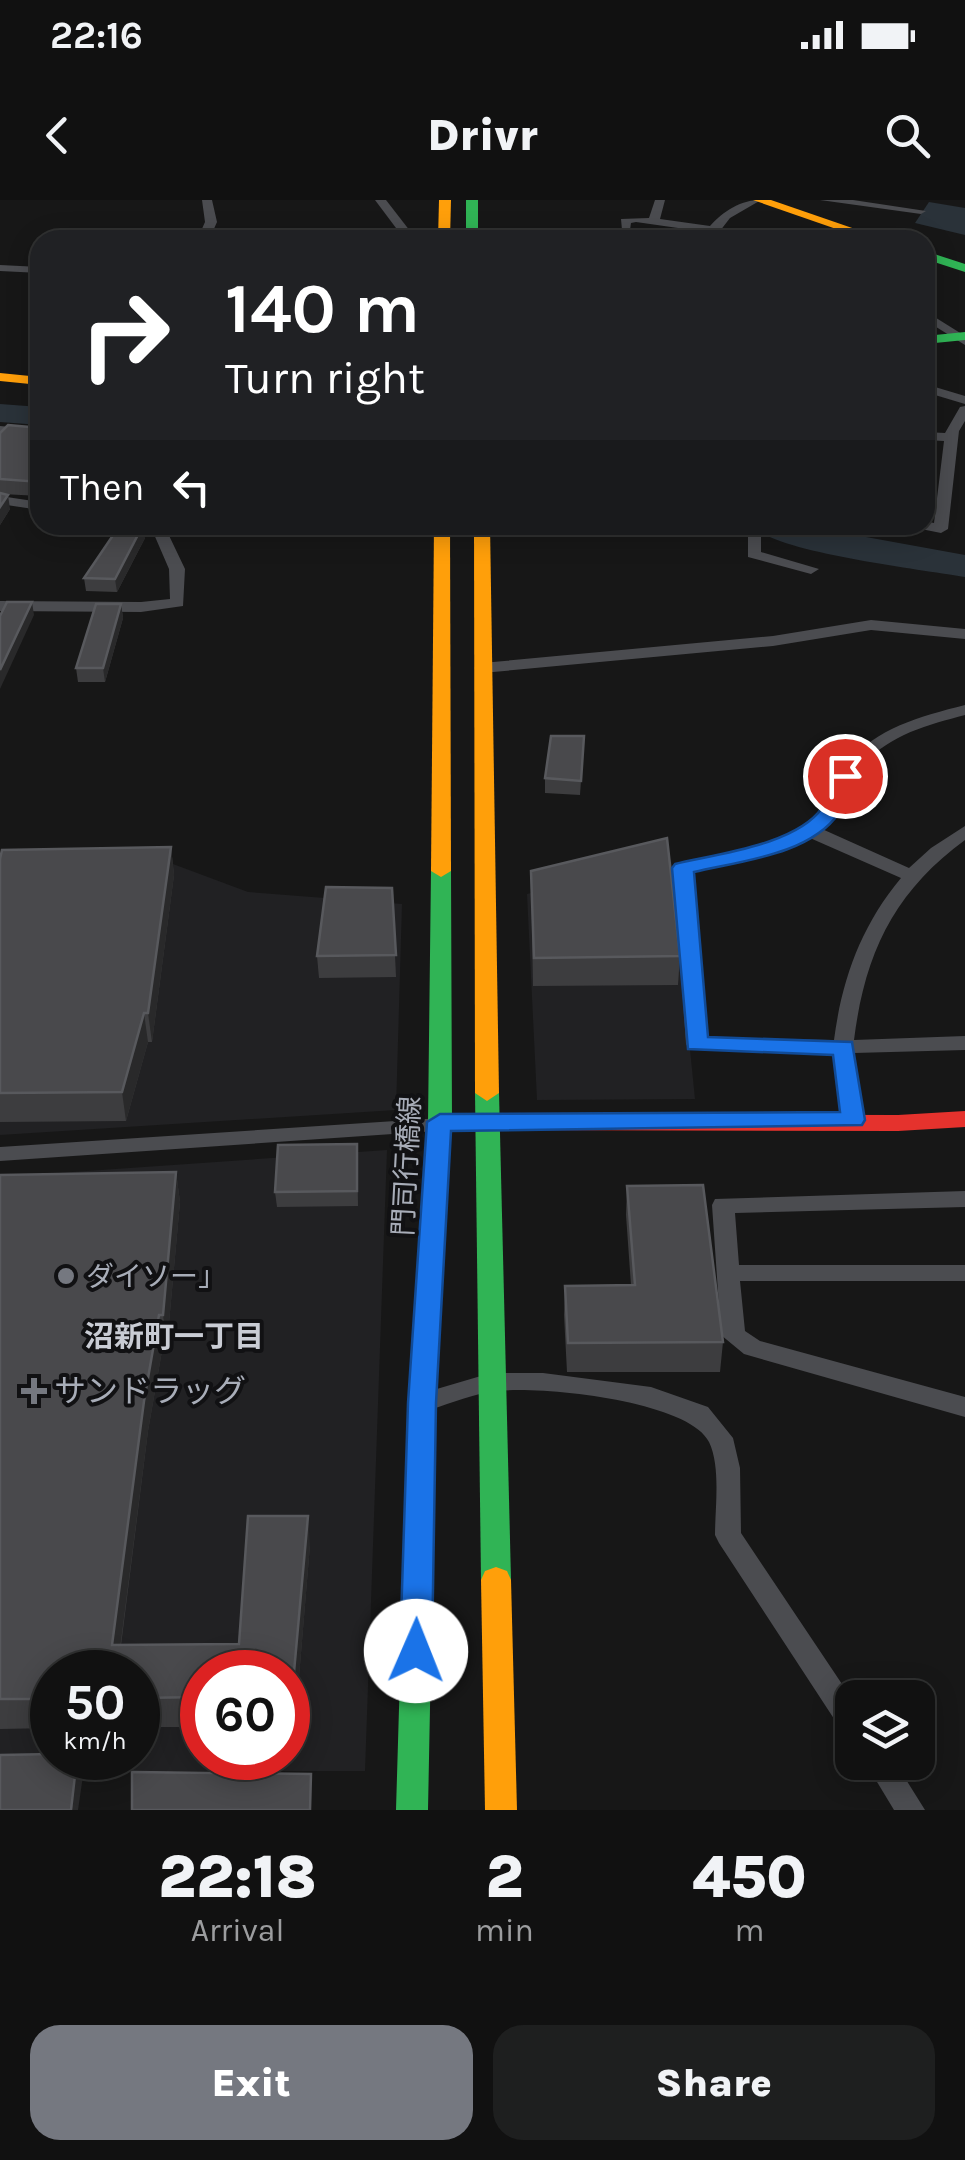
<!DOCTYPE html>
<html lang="en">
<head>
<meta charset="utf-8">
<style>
  :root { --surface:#111; --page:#1e1f1f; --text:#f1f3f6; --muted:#9c9d9f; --line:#303131; --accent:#757880 }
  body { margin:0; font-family:Karla,"Noto Sans JP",sans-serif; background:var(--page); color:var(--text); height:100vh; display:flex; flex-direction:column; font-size:38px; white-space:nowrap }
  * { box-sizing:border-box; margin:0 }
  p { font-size:32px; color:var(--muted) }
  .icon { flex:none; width:55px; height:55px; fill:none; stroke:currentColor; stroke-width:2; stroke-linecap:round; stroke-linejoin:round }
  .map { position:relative; height:1610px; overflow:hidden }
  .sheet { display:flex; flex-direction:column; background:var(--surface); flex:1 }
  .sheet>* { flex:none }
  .guide { position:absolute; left:30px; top:30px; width:905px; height:305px; border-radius:30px; box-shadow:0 5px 25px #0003,0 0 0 2px var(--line); background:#202124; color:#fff; overflow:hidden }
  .buttons { position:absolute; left:835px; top:1480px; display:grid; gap:20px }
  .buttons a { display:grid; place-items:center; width:100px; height:100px; border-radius:20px; background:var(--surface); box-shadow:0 5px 25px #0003,0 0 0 2px var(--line); font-size:50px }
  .speed { position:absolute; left:30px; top:1450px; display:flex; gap:20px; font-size:50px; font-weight:700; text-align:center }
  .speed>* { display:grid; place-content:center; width:130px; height:130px; border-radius:50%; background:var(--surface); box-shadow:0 5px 25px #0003,0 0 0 2px var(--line); line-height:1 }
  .speed small { font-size:25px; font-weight:400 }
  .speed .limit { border:15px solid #d22; background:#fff; color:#111 }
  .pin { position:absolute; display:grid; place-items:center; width:85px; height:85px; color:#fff; margin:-42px; border:5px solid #fff; border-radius:50%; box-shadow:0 2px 10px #0007 }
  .me { position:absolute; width:110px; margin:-55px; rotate:1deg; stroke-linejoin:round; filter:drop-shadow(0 0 8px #0008) }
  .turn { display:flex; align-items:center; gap:35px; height:210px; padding:0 30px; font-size:45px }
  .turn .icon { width:130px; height:130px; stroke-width:2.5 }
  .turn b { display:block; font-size:70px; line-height:85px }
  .then { display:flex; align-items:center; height:95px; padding:0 30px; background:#0003; gap:20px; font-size:38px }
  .eta { display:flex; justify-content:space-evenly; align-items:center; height:170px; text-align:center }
  .eta b { font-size:60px; font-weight:800; line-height:70px }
  .button { display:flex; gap:20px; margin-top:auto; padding:20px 30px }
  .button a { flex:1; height:115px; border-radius:30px; background:var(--accent); color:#fff; font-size:40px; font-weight:800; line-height:115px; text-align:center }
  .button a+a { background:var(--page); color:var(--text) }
  .status { display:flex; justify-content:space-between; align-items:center; height:70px; padding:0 50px; background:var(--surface); direction:ltr }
  .status svg { height:28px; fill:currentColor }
  header { display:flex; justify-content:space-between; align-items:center; height:130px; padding:0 30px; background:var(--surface); font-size:45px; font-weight:800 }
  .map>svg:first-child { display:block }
  .built { fill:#212123; fill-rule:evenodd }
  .water { fill:#2a3239 }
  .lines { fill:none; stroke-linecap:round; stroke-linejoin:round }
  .river { fill:#2a3239; fill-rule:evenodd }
  .street { fill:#4b4c50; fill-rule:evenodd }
  .fast { fill:#30b455; fill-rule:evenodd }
  .slow { fill:#ff9f0a; fill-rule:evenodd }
  .jam { fill:#e5322d; fill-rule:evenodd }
  .wall { fill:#3d3d3f }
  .shaded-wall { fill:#29292a }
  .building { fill:#49494c; stroke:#58595d; stroke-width:2.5 }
  .route { fill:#1a73e8; stroke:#114b97; stroke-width:2.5 }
  .poi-dot { fill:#757880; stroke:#111113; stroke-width:4 }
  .labels { text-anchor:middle; stroke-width:8; stroke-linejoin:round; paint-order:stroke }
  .street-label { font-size:28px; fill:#a8adb8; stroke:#111113 }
  .poi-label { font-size:28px; fill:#a8adb8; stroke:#111113; text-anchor:start }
  .neighbourhood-label { font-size:30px; font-weight:bold; fill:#c9ccd4; stroke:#111113 }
  .near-poi-label { font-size:32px; fill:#a8adb8; stroke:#111113; text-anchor:start }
</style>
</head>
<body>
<div class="status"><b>22:16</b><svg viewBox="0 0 49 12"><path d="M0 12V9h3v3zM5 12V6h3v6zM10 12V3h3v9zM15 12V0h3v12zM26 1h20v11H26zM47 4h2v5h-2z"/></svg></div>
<header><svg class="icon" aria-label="back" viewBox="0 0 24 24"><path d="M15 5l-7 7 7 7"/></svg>Drivr<svg class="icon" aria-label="search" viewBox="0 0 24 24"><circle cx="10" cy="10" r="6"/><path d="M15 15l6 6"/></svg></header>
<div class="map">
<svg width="965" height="1610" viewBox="0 0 965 1610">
  <rect width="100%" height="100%" fill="#171717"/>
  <!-- built -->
  <g class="built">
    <path d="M671,660l24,239 -158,1 -10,-206z"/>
    <path d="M8,664h165l75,28 154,12 -6,206 -396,25v-244z"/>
    <path d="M387,950l-22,621h-365v-594zM52,1472h86v86h-86zM202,1472h86v86h-86z"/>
  </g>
  <!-- water -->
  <path class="water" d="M929,2l36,6v27l-50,-12z"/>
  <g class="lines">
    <!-- river -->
    <g class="river">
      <path d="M0,204l40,3v18l-40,-3z"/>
      <path d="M752,325h48l165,30v22c-39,-7 -195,-25 -213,-52z"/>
    </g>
    <!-- street -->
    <g class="street">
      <path d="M202,0h10l5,22 -8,18h-12l8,-18z"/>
      <path d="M375,0h11l31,40h-12z"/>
      <path d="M655,0h10l-5,19 50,7c14,-15 30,-26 51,-26l-31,18 -17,22h-12l5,-8 -70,-10 -5,1 -1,7h-8l-1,-11 28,-1z"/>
      <path d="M820,0h33l73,11 -5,3z"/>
      <path d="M472,32l120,5 6,3 -130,-3 -2,-2z"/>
      <path d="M0,65l40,2v6l-40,-2z"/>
      <path d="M925,111l40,25v9l-40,-25z"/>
      <path d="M925,184l40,12v8l-40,-12z"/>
      <path d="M965,206v15l-6,10 -11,98 -7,4 -25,-5 -2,-3h11v-4l9,2 10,-82 -19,-1v-8l20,1 15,-26z"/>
      <path d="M0,226l40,4v8l-40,-4z"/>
      <path d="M0,296l40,6v8l-40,-6z"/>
      <path d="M150,325h14l21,44 -2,37 -42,6 -141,-1v-10l141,1 29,-3 -1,-30z"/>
      <path d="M735,325h17l9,6v21l58,17 -8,5 -63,-17v-21z"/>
      <path d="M871,420l94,9v10l-94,-9 -98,16 -291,27 -8,-5 8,-5 291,-27z"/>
      <path d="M965,505v10c-38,10 -80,21 -105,54 -15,19 -23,42 -38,60l87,39 22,-20 34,-22v14c-71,52 -100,113 -111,200l111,-4v14l-111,3 10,67 -11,7 -11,-7 -8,-67 -145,-4 -3,-5 -12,-175 2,-4c41,-10 88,-16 125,-37 18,-10 25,-33 35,-49 29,-48 78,-61 129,-74zM810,638l91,40c-40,48 -59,101 -67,162l-128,-2 -14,-166 82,-20z"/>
      <path d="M487,915l11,7 -3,5 -495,34v-14z"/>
      <path d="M965,991v16l-230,6 4,52h226v16h-225l5,50 15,10 205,56v20l-221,-63 -23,-19 -9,-130 3,-6z"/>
      <path d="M491,1173h52l108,14 57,20 25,31 7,30 1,65 111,166v35l-10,-3 -123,-188 -4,-8c0,-27 6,-68 -6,-93 -20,-42 -177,-58 -220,-50 -22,4 -45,14 -67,20l-9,-2 -3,-7 3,-7z"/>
      <path d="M865,1562h30l30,48h-31z"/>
    </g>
    <!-- fast -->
    <g class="fast">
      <rect x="466" y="0" width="12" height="40"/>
      <path d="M925,51l40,13v8l-40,-13z"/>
      <path d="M965,132v8l-40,4v-8z"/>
      <path d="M441,665l10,6 1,251 -16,281 -8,407h-32l12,-407 20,-281 3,-251z"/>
      <path d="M487,885l12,8 12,487 -4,9 -11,4 -11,-4 -4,-9 -6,-487z"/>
    </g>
    <!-- slow -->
    <g class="slow">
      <path d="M439,0h12l-1,40h-12z"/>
      <path d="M753,0h18l116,40h-19z"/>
      <path d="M0,173l40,4v8l-40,-4z"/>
      <path d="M434,325h16l1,346 -10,6 -10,-6z"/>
      <path d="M474,325h16l9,568 -12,8 -12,-8z"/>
      <path d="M496,1367l11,4 4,9 6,230h-32l-4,-230 4,-9z"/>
    </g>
    <!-- jam -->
    <path class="jam" d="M965,911v16l-67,4 -411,-1 -12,-8 12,-8 411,1z"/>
  </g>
  <!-- wall -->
  <g class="wall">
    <path d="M40,228v68l-38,-2 8,15 -10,16v-92z"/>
    <path d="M144,325l1,13 -28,54 -31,-1 -2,-13z"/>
    <path d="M121,404l2,14 -18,64h-27l-2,-14z"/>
    <path d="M584,536l-4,59 -35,-2v-15z"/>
    <path d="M171,647l3,28 -22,167h-4l-22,79 -126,1v-263z"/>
    <path d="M531,671l149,85 -2,29 -145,1z"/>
    <path d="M392,688l4,89 -77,1 -2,-22z"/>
    <path d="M357,944l1,62 -81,1 -2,-15z"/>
    <path d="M176,972l4,30 -13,143h-4l-15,86 -27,214 118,-1 71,-99 -13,156 -9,6v-35h-86v55h-64v-55h-86v56l-52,1v-554z"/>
    <path d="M627,986l96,156 -3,30h-153l-3,-57 1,-29 66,-1 -5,-70z"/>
  </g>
  <!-- shaded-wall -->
  <g class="shaded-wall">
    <path d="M8,295l2,14 -10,16v-18z"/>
    <path d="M144,325l1,13 -28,54 -2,-13z"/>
    <path d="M32,402l2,13 -34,74v-19z"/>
    <path d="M121,404l2,14 -18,64 -2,-14z"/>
    <path d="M171,647l3,28 -22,167 -4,-29z"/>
    <path d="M144,813l4,29 -22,79 -4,-29z"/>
    <path d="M176,972l4,30 -13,143 -4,-30z"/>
    <path d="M159,1115l4,30 -15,86 -31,241 -5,-27 32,-244z"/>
    <path d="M308,1316l2,29 -13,156 -9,6v-31z"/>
    <path d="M77,1558h2l4,18 -5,34h-7z"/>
  </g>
  <!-- building -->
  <g class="building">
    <path d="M8,225l32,3v54l-40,-3v-46z"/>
    <path d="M0,293l8,2 -8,12z"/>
    <path d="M120,325h23l-28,54 -31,-1z"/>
    <path d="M7,402h25l-32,68v-54z"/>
    <path d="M96,404h25l-18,64h-27z"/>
    <path d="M551,536h33l-3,45 -36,-3z"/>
    <path d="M667,638l13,118 -146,2 -3,-87z"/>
    <path d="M171,647l-23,166h-4l-22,79 -122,1v-234l2,-9z"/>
    <path d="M326,687l66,1 4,67 -79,1z"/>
    <path d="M357,944v47l-82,1 3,-47z"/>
    <path d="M176,972l-13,143h-4l-15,86 -32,244 127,-1 9,-128h60l-14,156 -6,4v-4h-86v25l-64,1v-26h-86v27h-52v-524z"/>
    <path d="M703,985l20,157 -155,1 -3,-57 70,-1 -8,-99z"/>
    <path d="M52,1554v4h25l-6,52h-71v-55z"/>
    <path d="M132,1572l179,2 -1,36h-178z"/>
  </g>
  <!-- route -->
  <path class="route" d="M845,571l10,5c-5,12 -8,27 -16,37 -29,42 -99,48 -145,59l14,165 144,5 13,78 -3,5 -411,6 -15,272 -4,248 -5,10 -11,3 -11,-3 -5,-10 8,-248 19,-281 13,-8 400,-2 -7,-57 -145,-6 -16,-181 3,-4c41,-10 121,-19 147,-56 7,-10 10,-25 16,-36z"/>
  <!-- markers -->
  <g class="poi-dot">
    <circle cx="66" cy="1076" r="10"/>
    <path d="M29 1176h10v10h10v10h-10v10h-10v-10h-10v-10h10z"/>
  </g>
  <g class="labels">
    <!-- street labels -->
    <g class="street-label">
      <text transform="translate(406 966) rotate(-87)" y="10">門司行橋線</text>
    </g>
    <!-- poi labels -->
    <g class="poi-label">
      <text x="86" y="1086">ダイソー」</text>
    </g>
    <!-- neighbourhood labels -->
    <g class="neighbourhood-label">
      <text x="174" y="1147">沼新町一丁目</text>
    </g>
    <!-- near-poi labels -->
    <g class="near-poi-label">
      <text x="54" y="1202">サンドラッグ</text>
    </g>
  </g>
</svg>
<div class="buttons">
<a><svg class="icon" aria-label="layers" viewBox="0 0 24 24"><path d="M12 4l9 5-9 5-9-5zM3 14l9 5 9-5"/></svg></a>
</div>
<div class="speed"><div>50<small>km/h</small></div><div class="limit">60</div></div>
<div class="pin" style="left:845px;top:576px;background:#d93025"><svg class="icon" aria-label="arrive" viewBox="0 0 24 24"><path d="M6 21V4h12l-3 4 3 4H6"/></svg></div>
<svg class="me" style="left:416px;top:1451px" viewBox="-20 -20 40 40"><circle r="19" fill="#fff"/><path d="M0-13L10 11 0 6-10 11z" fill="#1a73e8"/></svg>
<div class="guide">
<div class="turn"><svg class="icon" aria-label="right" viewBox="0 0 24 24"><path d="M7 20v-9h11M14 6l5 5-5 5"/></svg><div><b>140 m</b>Turn right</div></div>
<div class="then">Then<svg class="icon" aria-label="left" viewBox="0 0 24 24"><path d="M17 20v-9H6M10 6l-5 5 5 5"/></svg></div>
</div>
</div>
<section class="sheet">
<div class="eta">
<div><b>22:18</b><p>Arrival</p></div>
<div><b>2</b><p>min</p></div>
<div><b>450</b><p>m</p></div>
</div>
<div class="button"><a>Exit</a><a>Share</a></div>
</section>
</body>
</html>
